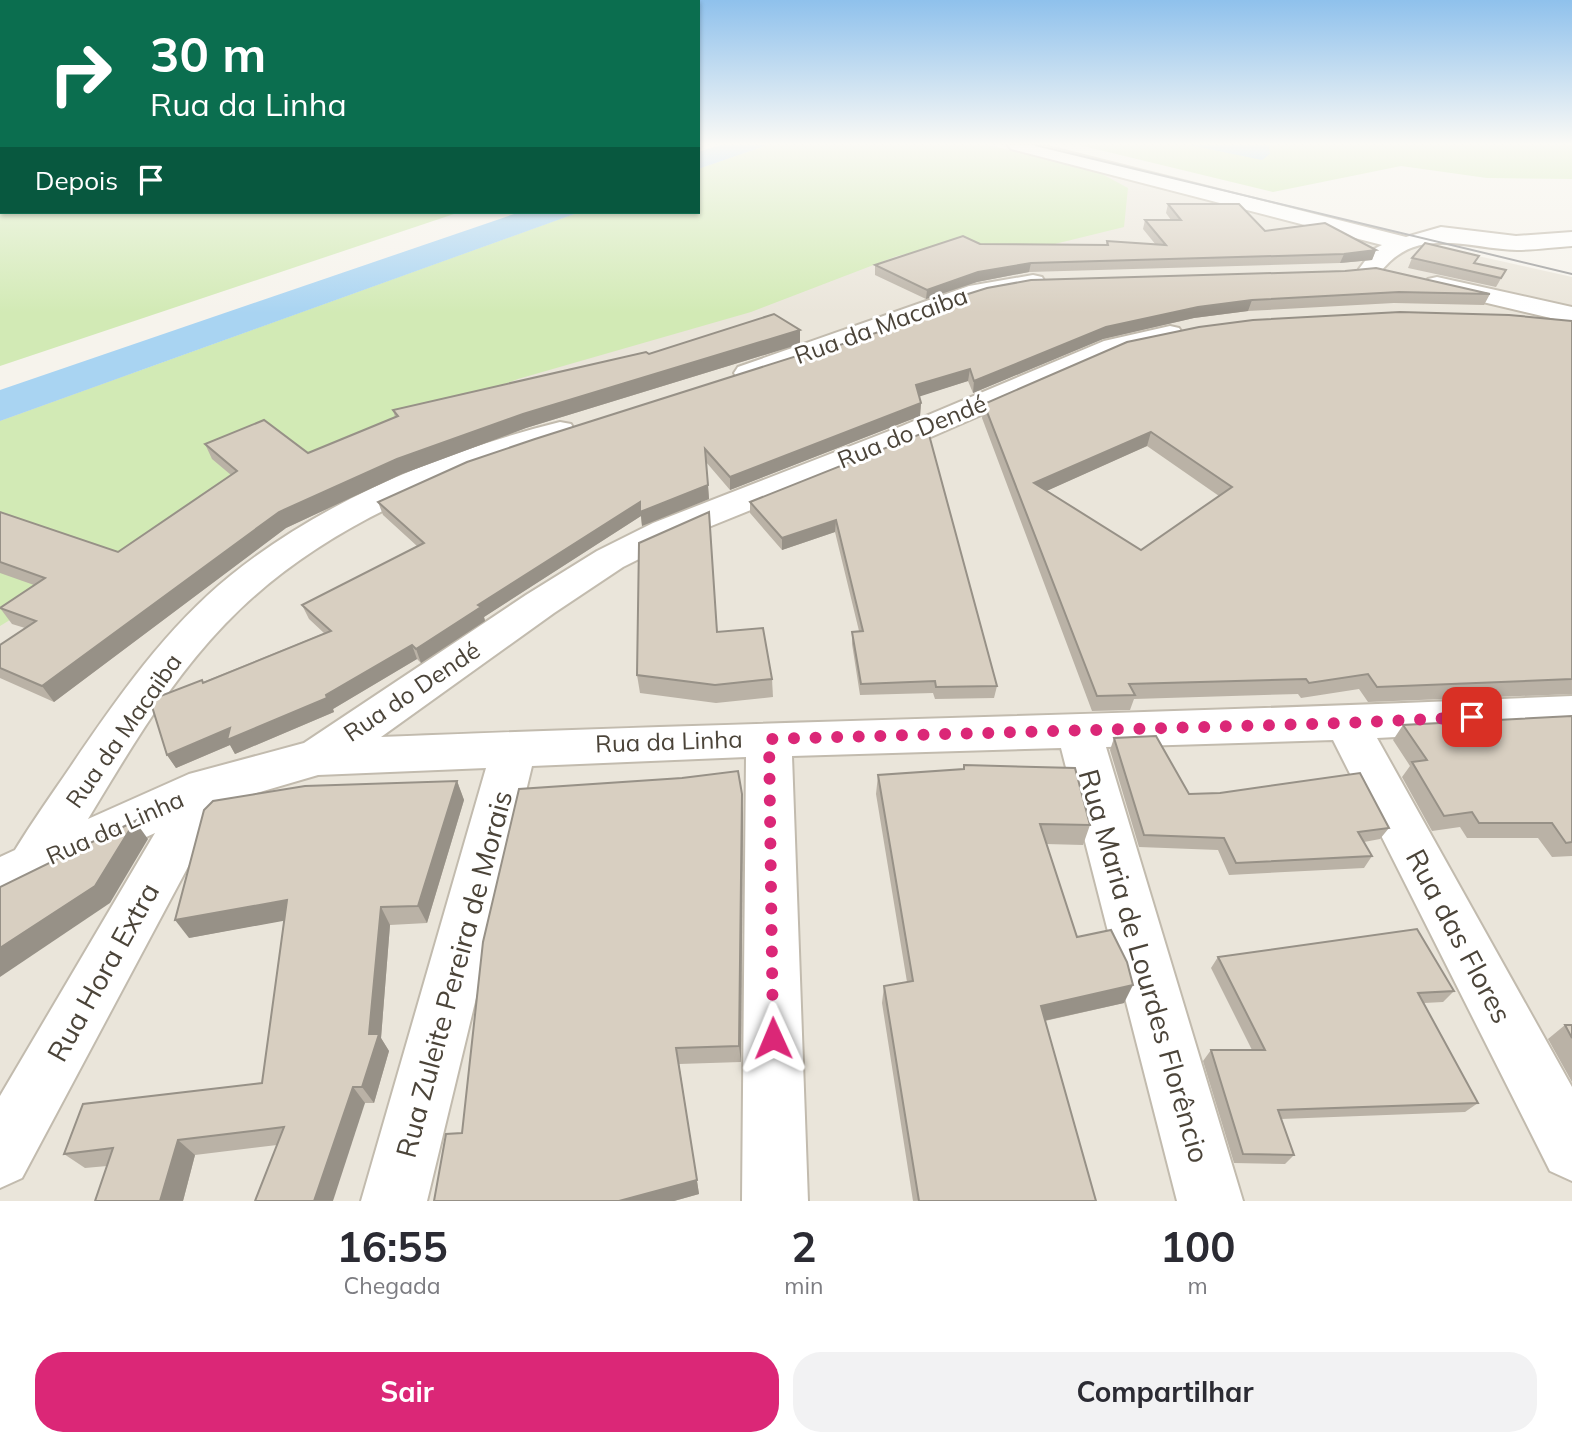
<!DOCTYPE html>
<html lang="pt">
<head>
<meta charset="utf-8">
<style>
  :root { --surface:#fff; --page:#f2f2f3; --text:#2b2b33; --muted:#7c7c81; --accent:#db2777 }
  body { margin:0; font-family:Mulish,sans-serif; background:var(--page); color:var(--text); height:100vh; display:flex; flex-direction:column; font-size:26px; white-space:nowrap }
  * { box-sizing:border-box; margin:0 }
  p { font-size:23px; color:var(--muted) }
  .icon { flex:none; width:38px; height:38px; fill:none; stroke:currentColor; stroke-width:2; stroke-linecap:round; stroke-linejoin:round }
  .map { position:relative; height:1201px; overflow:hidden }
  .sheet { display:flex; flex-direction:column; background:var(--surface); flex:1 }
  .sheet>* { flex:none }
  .guide { position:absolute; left:0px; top:0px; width:700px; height:214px; box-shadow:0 2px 5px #0004; background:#0b6e4f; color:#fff; overflow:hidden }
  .pin { position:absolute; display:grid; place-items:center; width:60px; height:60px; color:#fff; margin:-30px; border-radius:14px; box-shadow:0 4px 10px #0006 }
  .me { position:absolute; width:77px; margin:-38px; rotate:359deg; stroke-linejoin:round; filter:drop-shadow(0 0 5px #0008) }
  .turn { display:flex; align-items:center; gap:24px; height:147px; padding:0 35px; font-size:32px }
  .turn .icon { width:91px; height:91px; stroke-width:2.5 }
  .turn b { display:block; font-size:49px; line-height:60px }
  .then { display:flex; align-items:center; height:66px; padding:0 35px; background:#0003; gap:14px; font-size:26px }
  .eta { display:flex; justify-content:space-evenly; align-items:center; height:119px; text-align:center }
  .eta b { font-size:42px; font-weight:700; line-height:49px }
  .action { display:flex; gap:14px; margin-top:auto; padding:14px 35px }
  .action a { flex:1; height:80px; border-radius:28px; background:var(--accent); color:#fff; font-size:28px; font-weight:700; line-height:80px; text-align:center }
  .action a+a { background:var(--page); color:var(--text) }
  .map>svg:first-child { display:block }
  .residential { fill:#eae5da }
  .green { fill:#d2eab5 }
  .water { fill:#a9d4f2 }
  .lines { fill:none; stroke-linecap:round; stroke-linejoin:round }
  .minor-casing { stroke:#c2bbae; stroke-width:4 }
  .minor { fill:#fff; fill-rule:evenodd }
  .tram { stroke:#9a9a9a; stroke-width:2 }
  .wall { fill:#bab2a6; fill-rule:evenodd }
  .shaded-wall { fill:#979187 }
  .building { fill:#d8cfc1; stroke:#979187; stroke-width:2; fill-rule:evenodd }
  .route { stroke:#db2777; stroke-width:12; stroke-dasharray:0 21.6 }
  .labels { text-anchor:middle; stroke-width:6; stroke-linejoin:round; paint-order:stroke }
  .street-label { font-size:24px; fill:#4b4439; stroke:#fff }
  .near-street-label { font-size:28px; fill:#4b4439; stroke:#fff }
</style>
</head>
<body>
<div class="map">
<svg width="1572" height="1201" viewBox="0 0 1572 1201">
  <rect width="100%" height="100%" fill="#f6f3ec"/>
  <!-- residential -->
  <path class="residential" d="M739,145h228l212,44 393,88v924h-1572v-790l698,-199v-51z"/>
  <!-- green -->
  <g class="green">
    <path d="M0,145l2,67h458l-460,154z"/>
    <path d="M768,145h221l111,28 28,15 -4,39 -142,35 -21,-20 -64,14 -146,56 -233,67 -207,80 -143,65 -168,102v-205l579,-209h119v-43z"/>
    <path d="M1079,145h493v34l-85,-1 -86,-12 -128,26z"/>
  </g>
  <!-- water -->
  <g class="water">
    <path d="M720,145h48l-70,24v-17z"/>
    <path d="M1189,145h80l1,9 -8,6z"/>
    <path d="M520,212h60l-580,209v-31z"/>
  </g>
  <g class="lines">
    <defs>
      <g id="minor">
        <path d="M1008,145h32l366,92 35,-10 75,9 56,-4v14c-18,1 -37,4 -55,4 -49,-1 -102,-26 -138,24h-16l-4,-5 15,-20 8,-4 -371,-96z"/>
        <path d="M1033,275l9,2 3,5 -3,5 -59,11 -225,81 -10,2 -10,-2 -4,-6 4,-6 231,-81z"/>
        <path d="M1437,277l135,30v16l-144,-34 -3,-5 3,-5z"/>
        <path d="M1170,326l9,2 4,6 -4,6 -56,13 -199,87 -245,99 -56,28 -69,46 -173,124c396,-16 794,-23 1191,-41v32l-195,10 195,349v94l-22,-10 -217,-431 -227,7 137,454h-66l-116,-453 -269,8 16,445h-66l4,-444 -214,9 -105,435h-66l125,-433 -168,7 -96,28 -200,375 -22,10v-92l155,-263 -155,71v-47l15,-7c17,-28 37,-56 56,-84 46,-68 95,-138 159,-190 94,-76 214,-125 330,-154l11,2 4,7 -4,7c-126,40 -252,88 -346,186 -55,57 -96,127 -137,195l101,-45 115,-31 222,-148 71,-44 56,-28 249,-97 202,-85z"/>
      </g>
    </defs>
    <!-- minor casing -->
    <use href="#minor" class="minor-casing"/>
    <!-- minor -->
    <use href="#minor" class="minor"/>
    <!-- tram -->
    <path class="tram" d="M1035,145l537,129"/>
  </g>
  <!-- wall -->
  <g class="wall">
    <path d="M1168,204l97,27 111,19 -4,10 -32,3 -311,9 -52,10 -51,17 -51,-24v-10l105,-21 126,1 1,-4 49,4 -13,-16 2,-9h26l-5,-7z"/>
    <path d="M1412,258l64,5 30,7 -10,17 -88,-19z"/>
    <path d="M1031,280l459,14 -6,11 -90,-2 -146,8 -54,7 -91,21 -130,54 -5,-12 -49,15 2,7 -1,13 -190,74 -24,-28 3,37 -67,27 -1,-10 -157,101 1,4 -64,42 -4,-4 -84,50 1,3 -99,42 -5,-9 -54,23 -9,-13 35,-75 1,2 121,-49 -15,-14 -7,-14 115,-59 -34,-31 -5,-13 573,-194 1,-9z"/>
    <path d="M1572,321v373l-204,8 -9,-13 -58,9 -3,-4 -164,5 -4,11 -38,1 -110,-293 2,-14zM1147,446l72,50 -78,54 -95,-59z"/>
    <path d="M800,344l-274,84 -124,46 -116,54 -232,174 -54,-24v-33l25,-17 -13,-4 -12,-16 34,-23 -34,-12v-61l118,40 113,-77 -19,-16 -7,-15 103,9 87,-36 -2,-7 256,-56z"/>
    <path d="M928,431l69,255 -3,12 -59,1 -2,-6 -73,2 -8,-51v-12l7,-1 -24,-99 -53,18 -32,-37v-11z"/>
    <path d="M717,632l55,47 1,18 -57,6 -76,-10 -3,-18z"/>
    <path d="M1572,716v140l-20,1 -14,-19h-71l-7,-11 -28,4 -30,-54 8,-11 -17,-26 10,-15z"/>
    <path d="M1114,738l75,56 200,34 -9,11 -16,3 8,14 -8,12 -135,7 -11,-25 -79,-3 -29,-97z"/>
    <path d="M964,765l126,60 -7,20 -37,-1 31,93 47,66 -79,18 51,180h-183l-31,-198 2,-17 23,-4 -31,-188 2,-19 85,-6z"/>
    <path d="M457,781l7,19 -37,123 -37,2 -9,113 8,13 -15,52h-9l-88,42 -82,10 -12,46h-88l12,-35 -22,2 -21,-14 198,-71 22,-163 -95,18z"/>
    <path d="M743,813l-2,249 -62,2 20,130 -25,7h-240l28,-68z"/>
    <path d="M1218,957l236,34 -11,11 -19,1 54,100 -13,9 -184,7 13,36 -9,9 -51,-1 -31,-102 8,-11h41l-41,-82z"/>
    <path d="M1565,1025h7v57l-24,-43z"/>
  </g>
  <!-- shaded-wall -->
  <g class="shaded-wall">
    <path d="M1376,250l-4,10 -32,3 4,-9z"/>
    <path d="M1031,263l-2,9 -52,10 -51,17 1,-9 51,-18z"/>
    <path d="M1252,300l-4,11 -54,7 -91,21 -130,54 1,-12 132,-54 92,-20z"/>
    <path d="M800,330v14l-274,84 -124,46 -116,54 -232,174 -12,-16 237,-174 118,-53 126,-45z"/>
    <path d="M970,369l-2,12 -53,17 1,-13z"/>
    <path d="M921,403l-1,13 -190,74v-13z"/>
    <path d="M1151,432l-4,14 -116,52 3,-15z"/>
    <path d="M708,485l1,14 -67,27 -1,-10 -157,101 1,4 -64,42 -5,-14 62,-44 162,-103z"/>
    <path d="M836,520l-1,12 -53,18v-12z"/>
    <path d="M412,645l5,14 -84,50 1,3 -99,42 -5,-9 -54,23 -9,-13 63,-27 96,-33z"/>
    <path d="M457,781l7,19 -37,123 -9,-17z"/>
    <path d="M742,794l1,19 -2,249 -2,-16z"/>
    <path d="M135,821l13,18 -38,64 -110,74v-29z"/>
    <path d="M287,900l12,18 -110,20 -14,-18z"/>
    <path d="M381,907l9,18 -9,113 8,13 -15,52 -12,-16 7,-53z"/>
    <path d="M1133,985l-9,18 -90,20 7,-17z"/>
    <path d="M679,1064l20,130 -25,7h-55z"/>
    <path d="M353,1087l12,16 -32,98h-19z"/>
    <path d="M178,1140l17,15 -12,46h-23z"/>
  </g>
  <!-- building -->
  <g class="building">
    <path d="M1168,204h71l26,27 60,-8 51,27 -32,4 -313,9 -53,9 -51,18 -52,-25 88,-29 17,8 128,1 -1,-4 59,4 -21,-25h36z"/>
    <path d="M1425,243l54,13 -5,7 32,7 -5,8 -89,-20z"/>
    <path d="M1376,268l114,26 -91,-2 -147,8 -54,7 -92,20 -132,54 -4,-12 -54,16 5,18 -191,74 -25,-28 3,36 -68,27v-10l-162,103 3,2 -65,42 -4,-4 -86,50 1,3 -100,42 3,-12 -63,27 -17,-55 52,-20 1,3 128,-52 -29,-26 122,-62 -46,-41 89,-40 68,-23 290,-92 3,2 134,-45 -10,-5 35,-11 44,-8 314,-9z"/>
    <path d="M1400,312l109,3 63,6v358l-195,8 -9,-13 -59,9 -3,-4 -177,5 6,11 -38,1 -113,-292 143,-62 72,-15 54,-7zM1151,432l81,55 -91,63 -107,-67z"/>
    <path d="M774,314l26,16 -277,84 -126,45 -118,53 -237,174 -42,-18v-23l36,-24 -36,-13 45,-30 -45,-16v-50l118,40 119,-81 -32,-27 59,-24 44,33 90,-37 -5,-6 253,-58 3,2z"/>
    <path d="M928,431l69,255 -61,1 -1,-6 -74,3 -9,-52 11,-1 -27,-111 -54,18 -32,-36z"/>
    <path d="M709,512l8,120 46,-4 9,51 -57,6 -78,-10 2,-132z"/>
    <path d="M1572,716v126l-6,1 -14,-20h-73l-7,-11 -28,4 -32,-54 15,-2 -24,-35z"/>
    <path d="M1156,736l33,58 31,-1 140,-20 29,55 -31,4 14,24 -136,7 -12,-25 -80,-3 -30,-97z"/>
    <path d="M964,765l111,3 15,57 -50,-1 37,113 34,-7 16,32 6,23 -92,21 55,195h-177l-35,-215 29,-5 -35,-206 86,-6z"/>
    <path d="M738,771l4,23 -3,252 -63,2 21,132 -78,21h-185l12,-67 16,-1 21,-191 36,-153 163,-11z"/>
    <path d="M457,781l-39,125 -37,1 -12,127h10l-17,53h-9l-39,114h-59l29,-74 -106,13 -18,61h-65l18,-53 -49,6 19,-50 179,-21 25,-183 -112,20 29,-110 9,-9 92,-15z"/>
    <path d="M135,821l-40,65 -95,62v-61z"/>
    <path d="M1417,929l37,62 -36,2 60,110 -200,7 16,45 -51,-1 -32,-104h54l-47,-93z"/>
    <path d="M1565,1025h7v13z"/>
  </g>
  <!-- sky -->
  <linearGradient id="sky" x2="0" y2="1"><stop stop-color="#8fc1ec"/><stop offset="0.46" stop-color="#fbfaf6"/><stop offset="1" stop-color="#fbfaf6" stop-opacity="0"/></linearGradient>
  <rect width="1572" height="313" fill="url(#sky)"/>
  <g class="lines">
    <!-- route -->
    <path class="route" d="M773,1038l-4,-299 577,-16 126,-6"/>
  </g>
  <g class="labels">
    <!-- street labels -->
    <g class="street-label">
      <text transform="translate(881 326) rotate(-20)" y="8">Rua da Macaiba</text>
      <text transform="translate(912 432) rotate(-22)" y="8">Rua do Dendé</text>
      <text transform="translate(412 692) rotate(-34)" y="8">Rua do Dendé</text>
      <text transform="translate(124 731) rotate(-55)" y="8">Rua da Macaiba</text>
      <text transform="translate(669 742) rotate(-2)" y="8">Rua da Linha</text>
      <text transform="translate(115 828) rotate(-24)" y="8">Rua da Linha</text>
    </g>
    <!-- near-street labels -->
    <g class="near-street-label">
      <text transform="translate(1459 936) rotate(62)" y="10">Rua das Flores</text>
      <text transform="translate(1144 966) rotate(74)" y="10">Rua Maria de Lourdes Florêncio</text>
      <text transform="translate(103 972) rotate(-61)" y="10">Rua Hora Extra</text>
      <text transform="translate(454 974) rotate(-75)" y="10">Rua Zuleite Pereira de Morais</text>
    </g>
  </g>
</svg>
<div class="pin" style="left:1472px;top:717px;background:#d93025"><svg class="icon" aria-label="arrive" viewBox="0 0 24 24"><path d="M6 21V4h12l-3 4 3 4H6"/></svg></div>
<svg class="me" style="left:773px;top:1038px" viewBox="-20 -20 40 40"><path d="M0-17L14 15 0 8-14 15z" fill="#db2777" stroke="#fff" stroke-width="4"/></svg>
<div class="guide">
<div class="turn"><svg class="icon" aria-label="right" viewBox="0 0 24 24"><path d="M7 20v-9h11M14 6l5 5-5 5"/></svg><div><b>30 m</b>Rua da Linha</div></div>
<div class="then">Depois<svg class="icon" aria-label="arrive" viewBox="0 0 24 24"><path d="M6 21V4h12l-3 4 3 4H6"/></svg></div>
</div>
</div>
<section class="sheet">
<div class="eta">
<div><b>16:55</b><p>Chegada</p></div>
<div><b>2</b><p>min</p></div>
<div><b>100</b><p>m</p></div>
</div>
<div class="action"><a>Sair</a><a>Compartilhar</a></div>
</section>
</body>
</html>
